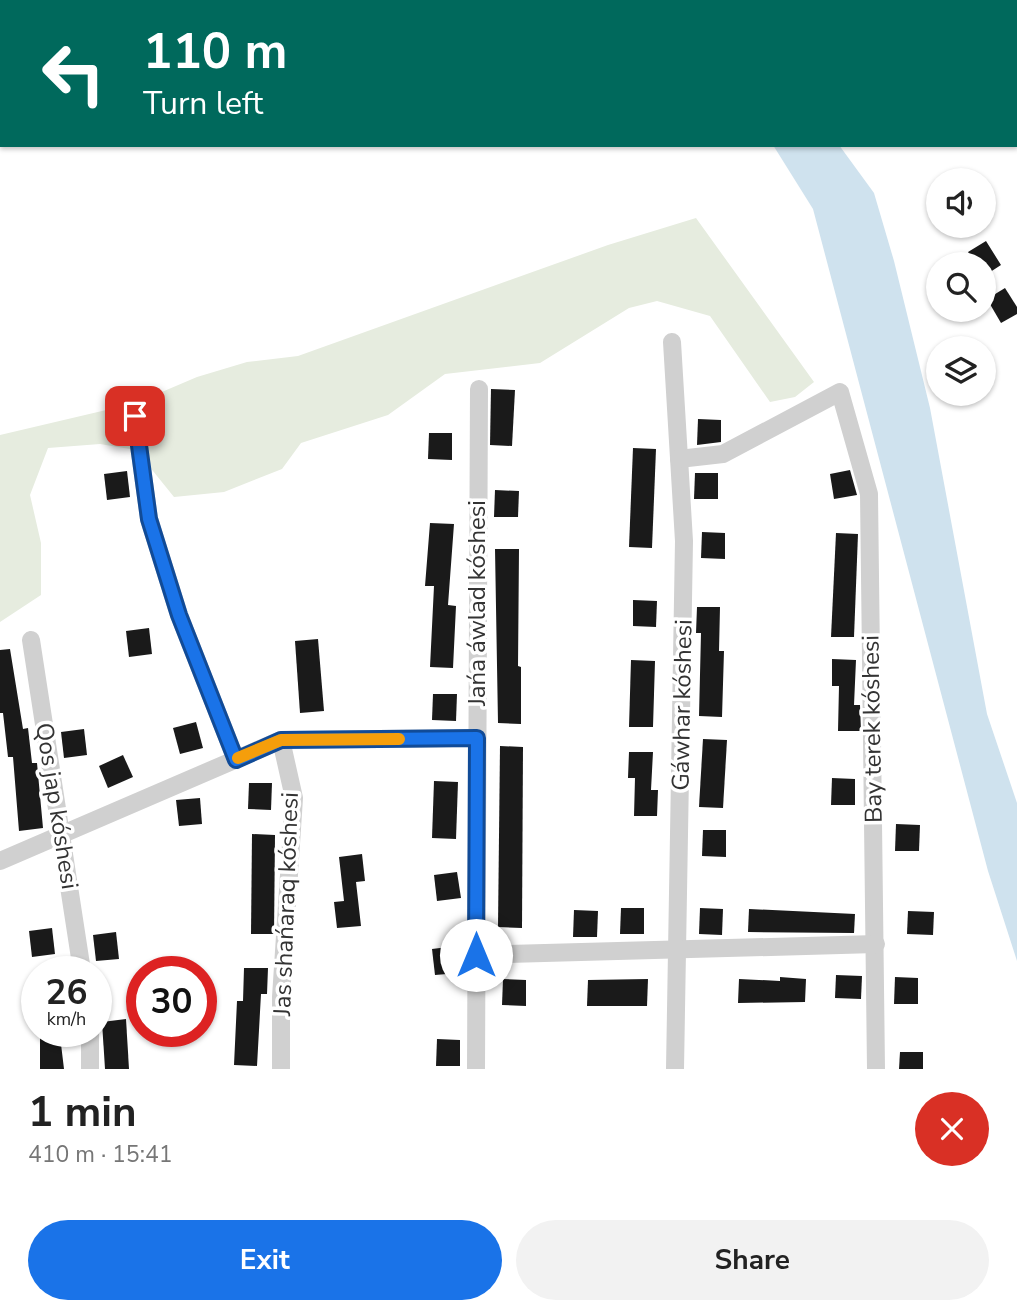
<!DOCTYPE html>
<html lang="en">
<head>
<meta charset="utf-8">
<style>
  :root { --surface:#fff; --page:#f2f2f2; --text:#222; --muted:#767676; --accent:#1a73e8 }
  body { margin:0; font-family:"Nunito Sans",sans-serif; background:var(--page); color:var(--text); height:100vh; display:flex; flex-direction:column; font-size:26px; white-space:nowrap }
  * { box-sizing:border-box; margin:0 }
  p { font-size:23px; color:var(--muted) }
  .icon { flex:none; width:38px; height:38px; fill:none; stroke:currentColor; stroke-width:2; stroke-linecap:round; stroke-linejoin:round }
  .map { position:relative; height:1069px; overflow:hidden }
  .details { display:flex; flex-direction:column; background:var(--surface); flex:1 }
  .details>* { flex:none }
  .hud { position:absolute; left:0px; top:0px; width:1018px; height:147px; box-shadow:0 2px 5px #0004; background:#00695c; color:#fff; overflow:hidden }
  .controls { position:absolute; left:926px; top:168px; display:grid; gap:14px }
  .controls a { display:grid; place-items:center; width:70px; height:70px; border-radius:50%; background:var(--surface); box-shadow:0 2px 5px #0004; font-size:35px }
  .speed { position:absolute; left:21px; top:956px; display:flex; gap:14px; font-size:35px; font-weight:700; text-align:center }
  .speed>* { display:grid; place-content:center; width:91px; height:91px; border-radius:50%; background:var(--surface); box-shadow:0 2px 5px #0004; line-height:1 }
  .speed small { font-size:18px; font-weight:400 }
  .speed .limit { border:10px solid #d22; background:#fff; color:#111 }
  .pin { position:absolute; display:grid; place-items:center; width:60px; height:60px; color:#fff; margin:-30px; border-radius:14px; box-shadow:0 4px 10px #0006 }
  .me { position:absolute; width:77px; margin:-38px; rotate:0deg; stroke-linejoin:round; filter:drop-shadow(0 0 5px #0008) }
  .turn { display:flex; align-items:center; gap:24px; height:147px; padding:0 28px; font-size:32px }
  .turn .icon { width:91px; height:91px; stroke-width:2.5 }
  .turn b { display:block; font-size:49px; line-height:60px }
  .round { display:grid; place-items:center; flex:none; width:74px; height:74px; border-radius:37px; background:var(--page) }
  .overview { display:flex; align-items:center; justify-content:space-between; height:119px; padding:0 28px }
  h1 { font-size:42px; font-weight:700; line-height:52px }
  .primary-button { display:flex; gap:14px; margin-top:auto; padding:14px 28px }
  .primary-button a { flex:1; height:80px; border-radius:42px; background:var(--accent); color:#fff; font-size:28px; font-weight:700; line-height:80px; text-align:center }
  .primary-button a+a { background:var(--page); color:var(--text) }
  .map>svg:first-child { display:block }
  .green { fill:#e6ecdf }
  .water { fill:#cfe2ee }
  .building { fill:#1a1a1a }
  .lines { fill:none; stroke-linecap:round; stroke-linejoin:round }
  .minor { stroke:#d0d0d0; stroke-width:18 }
  .route-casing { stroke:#114b97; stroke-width:18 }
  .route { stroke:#1a73e8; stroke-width:12 }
  .slow { stroke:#f59e0b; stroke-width:12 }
  .labels { text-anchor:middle; stroke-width:7; stroke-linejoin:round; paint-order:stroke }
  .street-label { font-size:24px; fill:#333; stroke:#fff }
</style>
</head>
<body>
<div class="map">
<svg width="1017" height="1069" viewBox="0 0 1017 1069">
  <rect width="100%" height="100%" fill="#fff"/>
  <!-- green -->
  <path class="green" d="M696,218l118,164 -19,15 -25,5 -60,-86 -53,-15 -28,7 -89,55 -95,11 -57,41 -87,28 -19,26 -58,23 -50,5 -38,-47 -36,-6 -52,4 -18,47 11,48v52l-41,27v-187l136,-32 61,-26 50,-15 51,-6 310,-111z"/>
  <!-- water -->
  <path class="water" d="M773,145h66l35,48 20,68 36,147 57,306 30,89v158l-29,-90 -175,-662z"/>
  <!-- building -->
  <g class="building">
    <path d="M986,241l15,24 -17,11v-12h-9l-7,-12z"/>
    <path d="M1005,288l12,19v7l-16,9 -14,-24z"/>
    <path d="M491,389l24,1 -3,56 -22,-1z"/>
    <path d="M698,419l23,1v22l-24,3z"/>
    <path d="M429,433h23v27l-24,-1z"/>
    <path d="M633,448l23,1 -4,99 -23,-1z"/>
    <path d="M850,470l7,25 -23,4 -4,-25z"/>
    <path d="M127,471l3,26 -23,3 -3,-26z"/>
    <path d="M695,473h23v26h-24z"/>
    <path d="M495,490l24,1 -1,26h-24z"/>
    <path d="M430,523l24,1 -6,81 8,1 -3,62 -23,-1 4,-81h-9z"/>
    <path d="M702,532l23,1v26l-24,-1z"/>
    <path d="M836,533l22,1 -4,103h-23z"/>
    <path d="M495,549h24l-1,117 3,1v57l-23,-1z"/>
    <path d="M633,600l24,1 -1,26 -23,-1z"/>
    <path d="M697,607h23l-1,44h5l-2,66 -23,-1 2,-83h-5z"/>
    <path d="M149,628l3,26 -23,3 -3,-26z"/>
    <path d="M318,639l6,72 -24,2 -5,-72z"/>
    <path d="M10,649l13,80 5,-1 4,35h5l6,65 -24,3 -6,-74h-5l-5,-44h-3v-63z"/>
    <path d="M832,659l24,1 -2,45h6l1,26h-23l1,-45h-7z"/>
    <path d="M631,660l24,1 -2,66h-24z"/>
    <path d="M433,694h24l-1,27 -24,-1z"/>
    <path d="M196,722l7,26 -23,6 -7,-26z"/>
    <path d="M84,729l3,26 -23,3 -3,-26z"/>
    <path d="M703,739l24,1 -4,68 -24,-1z"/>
    <path d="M500,746l23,1 -1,181 -24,-1z"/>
    <path d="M629,752h24l-2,38h7l-1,26h-23l1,-38h-7z"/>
    <path d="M123,755l10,22 -25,11 -9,-22z"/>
    <path d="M832,778l23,1v26h-24z"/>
    <path d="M434,781l24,1 -2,57 -24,-1z"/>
    <path d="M249,783h23l-1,27 -23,-1z"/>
    <path d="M200,798l2,26 -23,2 -3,-26z"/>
    <path d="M896,824l24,1 -1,26h-24z"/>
    <path d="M703,830h23v27l-24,-1z"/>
    <path d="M252,834l23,1 -1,99h-23z"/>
    <path d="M362,854l3,27 -9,1 5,44 -24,2 -3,-26 10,-1 -5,-44z"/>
    <path d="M457,872l4,26 -24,3 -3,-26z"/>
    <path d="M621,908h23v26h-24z"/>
    <path d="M700,908l23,1 -1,26 -23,-1z"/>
    <path d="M749,909l106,5 -1,19 -106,-1z"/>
    <path d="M574,910l24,1 -1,26h-24z"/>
    <path d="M908,911l26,1 -1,23 -26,-1z"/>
    <path d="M52,928l3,26 -23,3 -3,-26z"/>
    <path d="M116,932l3,27 -23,2 -3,-26z"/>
    <path d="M456,946l3,27 -24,2 -3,-26z"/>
    <path d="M244,968h24l-1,26h-6l-4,72 -23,-1 3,-64h6z"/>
    <path d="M836,975l26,1 -1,23 -26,-1z"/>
    <path d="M780,977l26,2 -1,23 -67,1 1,-24 41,2z"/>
    <path d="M895,977l23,1v26h-24z"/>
    <path d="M503,979l23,1v26l-24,-1z"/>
    <path d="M648,979l-1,27h-60l1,-26z"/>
    <path d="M126,1019l3,50h-24l-3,-47z"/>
    <path d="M40,1031h23l2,13h-4l3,25h-24z"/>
    <path d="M437,1039l23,1v26h-24z"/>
    <path d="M900,1052h23v17h-24z"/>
  </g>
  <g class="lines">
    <!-- minor -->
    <g class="minor">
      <path d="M672,342l12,199 -9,528"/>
      <path d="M135,416l14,103 30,96 57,145"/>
      <path d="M679,459l44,-5 117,-62 29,102 7,575"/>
      <path d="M31,640l51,331"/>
      <path d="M0,861l281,-121 196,-2"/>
      <path d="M476,955l400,-11"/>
      <path d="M90,1031v38"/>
      <path d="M281,1069v-72l13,-199 -13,-58"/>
      <path d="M476,1069l3,-680"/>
    </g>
  </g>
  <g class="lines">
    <defs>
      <path id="route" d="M135,416l14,103 30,96 57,145 45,-20 196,-2 -1,217"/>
    </defs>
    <!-- route casing -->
    <use href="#route" class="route-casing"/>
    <!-- route -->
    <use href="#route" class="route"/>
    <!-- slow -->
    <path class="slow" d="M238,758l43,-18 118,-1"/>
  </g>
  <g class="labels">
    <!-- street labels -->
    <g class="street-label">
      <text transform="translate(477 603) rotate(-90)" y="8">Jańa áwlad kóshesi</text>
      <text transform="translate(682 705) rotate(-89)" y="8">Gáwhar kóshesi</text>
      <text transform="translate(872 729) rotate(-91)" y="8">Bay terek kóshesi</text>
      <text transform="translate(57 806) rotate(81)" y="8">Qos jap kóshesi</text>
      <text transform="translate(286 904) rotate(-88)" y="8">Jas shańaraq kóshesi</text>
    </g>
  </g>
</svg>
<div class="controls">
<a><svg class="icon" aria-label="sound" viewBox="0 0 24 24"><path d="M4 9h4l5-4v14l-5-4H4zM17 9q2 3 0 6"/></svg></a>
<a><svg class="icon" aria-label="search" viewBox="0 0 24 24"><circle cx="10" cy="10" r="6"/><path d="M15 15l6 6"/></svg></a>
<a><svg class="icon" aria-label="layers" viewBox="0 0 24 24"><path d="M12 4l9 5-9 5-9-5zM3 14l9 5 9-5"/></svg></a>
</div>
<div class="speed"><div>26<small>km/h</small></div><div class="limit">30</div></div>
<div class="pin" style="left:135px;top:416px;background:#d93025"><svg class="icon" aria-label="arrive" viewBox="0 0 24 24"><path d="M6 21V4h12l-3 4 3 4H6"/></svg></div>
<svg class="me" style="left:476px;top:955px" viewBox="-20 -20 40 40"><circle r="19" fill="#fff"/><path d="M0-13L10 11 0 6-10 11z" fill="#1a73e8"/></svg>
<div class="hud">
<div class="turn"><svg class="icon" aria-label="left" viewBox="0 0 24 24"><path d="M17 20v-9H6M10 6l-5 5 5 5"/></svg><div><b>110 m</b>Turn left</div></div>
</div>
</div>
<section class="details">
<div class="overview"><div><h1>1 min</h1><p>410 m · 15:41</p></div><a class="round" style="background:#d93025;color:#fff"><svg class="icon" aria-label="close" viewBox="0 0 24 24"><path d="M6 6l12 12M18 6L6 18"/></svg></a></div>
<div class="primary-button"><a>Exit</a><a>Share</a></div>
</section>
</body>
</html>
